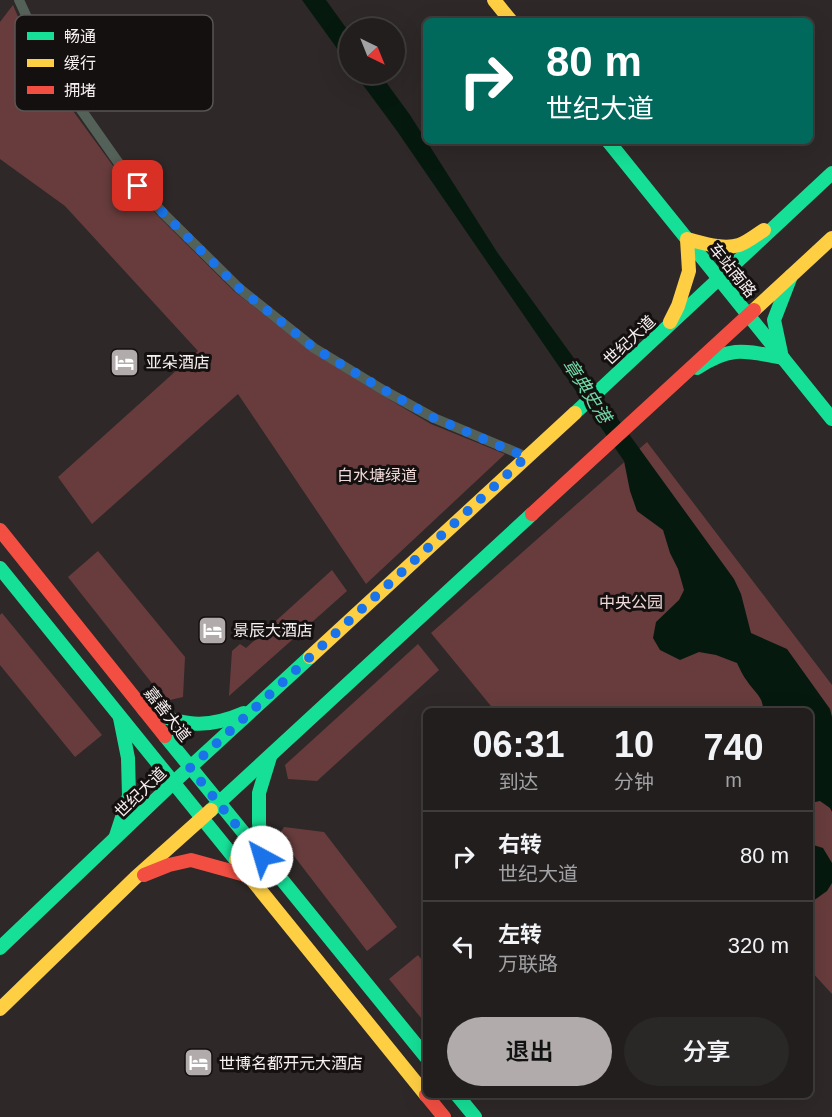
<!DOCTYPE html>
<html lang="zh">
<head>
<meta charset="utf-8">
<style>
  :root { --surface:#221e1e; --page:#2a2727; --text:#f1f3f6; --muted:#a2a2a4; --line:#3f3c3c; --accent:#b1abab }
  body { margin:0; font-family:Arial,"Noto Sans SC",sans-serif; background:var(--page); color:var(--text); height:100vh; display:flex; flex-direction:column; font-size:22px; white-space:nowrap }
  * { box-sizing:border-box; margin:0 }
  p { font-size:20px; color:var(--muted) }
  .icon { flex:none; width:33px; height:33px; fill:none; stroke:currentColor; stroke-width:2; stroke-linecap:round; stroke-linejoin:round }
  .map { position:relative; flex:1; overflow:hidden }
  .drawer { position:absolute; left:423px; top:708px; width:390px; height:390px; display:flex; flex-direction:column; background:var(--surface); border-radius:9px; box-shadow:0 6px 24px #0002,0 0 0 2px var(--line) }
  .drawer>* { flex:none }
  .top-card { position:absolute; left:423px; top:18px; width:390px; height:126px; border-radius:9px; box-shadow:0 6px 24px #0002,0 0 0 2px var(--line); background:#00695c; color:#fff; overflow:hidden }
  .needle { width:39px; rotate:137deg }
  .tools { position:absolute; left:339px; top:18px; display:grid; gap:12px }
  .tools a { display:grid; place-items:center; width:66px; height:66px; border-radius:50%; background:var(--surface); box-shadow:0 6px 24px #0002,0 0 0 2px var(--line); font-size:30px }
  .pin { position:absolute; display:grid; place-items:center; width:51px; height:51px; color:#fff; margin:-26px; border-radius:12px; box-shadow:0 3px 9px #0006 }
  .me { position:absolute; width:66px; margin:-33px; rotate:321deg; stroke-linejoin:round; filter:drop-shadow(0 0 4px #0008) }
  .turn { display:flex; align-items:center; gap:21px; height:126px; padding:0 24px; font-size:27px }
  .turn .icon { width:78px; height:78px; stroke-width:2.5 }
  .turn b { display:block; font-size:42px; line-height:51px }
  .eta { display:flex; justify-content:space-evenly; align-items:center; height:102px; text-align:center }
  .eta b { font-size:36px; font-weight:600; line-height:42px }
  .action { display:flex; gap:12px; margin-top:auto; padding:12px 24px }
  .action a { flex:1; height:69px; border-radius:36px; background:var(--accent); color:#111; font-size:24px; font-weight:600; line-height:69px; text-align:center }
  .action a+a { background:var(--page); color:var(--text) }
  ul { padding:0; list-style:none }
  li { display:flex; align-items:center; gap:18px; height:90px; padding:0 24px; border-top:2px solid var(--line) }
  li div { flex:1 }
  li b { display:block; font-size:22px }
  li em { font-style:normal }
  .map>svg:first-child { display:block }
  .green { fill:#683c3c }
  .water { fill:#06190f }
  .lines { fill:none; stroke-linecap:round; stroke-linejoin:round }
  .street { stroke:#536159; stroke-width:10 }
  .fast { stroke:#16e098; stroke-width:14 }
  .slow { stroke:#ffcf43; stroke-width:14 }
  .jam { stroke:#f24e42; stroke-width:14 }
  .route { stroke:#1a73e8; stroke-width:10; stroke-dasharray:0 18 }
  .labels { text-anchor:middle; stroke-width:6; stroke-linejoin:round; paint-order:stroke }
  .street-label { font-size:16px; fill:#f8f1f1; stroke:#151010 }
  .poi-label { font-size:16px; fill:#f8f1f1; stroke:#151010; text-anchor:start }
  .park-label { font-size:16px; fill:#f1dbda; stroke:#151010 }
  .water-label { font-size:18px; font-style:italic; fill:#70d8a6; stroke:#151010 }
  .key { fill:#151010; stroke:#595454; stroke-width:1.5 }
  .key-label { font-size:16px; fill:#f8f1f1 }
</style>
</head>
<body>
<div class="map">
<svg width="832" height="1117" viewBox="0 0 832 1117">
  <rect width="100%" height="100%" fill="#2e2828"/>
  <!-- green -->
  <g class="green">
    <path d="M13,5l14,33 41,66 51,70 40,43 76,75 77,60 68,42 51,30 74,30 -139,130 -128,-190 -146,130 -34,-47 140,-126 -133,-145 -65,-47v-137z"/>
    <path d="M647,442l185,243v309l-22,-24v-259h-315l-64,-78z"/>
    <path d="M98,551l87,106 -2,40 -17,4 -98,-124z"/>
    <path d="M332,570l15,21 -118,105 3,-45 8,-7 6,4z"/>
    <path d="M2,613l100,122 -27,22 -75,-92v-50z"/>
    <path d="M418,644l21,26 -122,111 -29,-2 -3,-14z"/>
    <path d="M284,827l40,5 73,95 -30,24 -83,-108 -4,-10z"/>
    <path d="M418,955l8,10v59l-37,-45z"/>
  </g>
  <!-- water -->
  <g class="water">
    <path d="M302,0h24l23,32v33z"/>
    <path d="M355,74h25l30,41 87,137 237,327 7,15 10,39 36,16 43,60 2,8v95l-2,-4 -10,-7 -10,2v-92h-47c1,-14 -9,-19 -16,-30 -4,-5 -7,-12 -10,-18l-21,-8 -17,-3 -19,8 -20,-10 -7,-12 3,-16 23,-22 5,-10 -6,-21 -8,-16 -7,-23 -26,-19 -7,-20 -6,-30 -227,-330z"/>
    <path d="M810,844l13,4 9,15v20l-5,8 -14,10 -3,10z"/>
  </g>
  <g class="lines">
    <!-- street -->
    <path class="street" d="M19,0l16,35 40,66 50,71 40,43 75,74 74,59 69,42 51,28 93,39"/>
    <!-- fast -->
    <g class="fast">
      <path d="M608,141l224,278"/>
      <path d="M781,353l-7,-33 17,-44"/>
      <path d="M697,368c34,-23 49,-17 86,-10"/>
      <path d="M575,413l257,-240"/>
      <path d="M0,568l236,292"/>
      <path d="M144,710c39,15 61,20 100,3"/>
      <path d="M165,736l261,321"/>
      <path d="M211,810l321,-296"/>
      <path d="M116,836l13,-40 -1,-38 -8,-40"/>
      <path d="M262,856l-3,-33v-30l11,-36"/>
      <path d="M0,948l174,-166 136,-125"/>
      <path d="M457,1095l18,22"/>
    </g>
    <!-- slow -->
    <g class="slow">
      <path d="M494,0l17,21"/>
      <path d="M754,310l78,-72"/>
      <path d="M670,322l8,-16 11,-35 -2,-32c16,4 36,11 52,6 9,-3 17,-10 25,-15"/>
      <path d="M310,657l265,-244"/>
      <path d="M236,860l190,235"/>
      <path d="M0,1009l135,-131 76,-68"/>
    </g>
    <!-- jam -->
    <g class="jam">
      <path d="M532,514l222,-204"/>
      <path d="M0,530l165,206"/>
      <path d="M144,875l25,-10 22,-5 58,16"/>
      <path d="M426,1095l18,22"/>
    </g>
  </g>
  <g class="lines">
    <!-- route -->
    <path class="route" d="M138,186l27,29 75,74 74,59 70,42 50,28 92,39 -336,311 72,89"/>
  </g>
  <!-- icons -->
  <defs>
    <symbol id="hotel-square" viewBox="-11 -11 22 22"><rect x="-9" y="-9" width="18" height="18" rx="4" fill="#b1abab" stroke="#151010"/><path d="M-6-4.5h1.5V1H6V5H4.5V3h-9V5H-6ZM-4 0a1.8 1.8 0 1 1 3.6 0ZM.5 0V-2.5h3Q6-2.5 6 0Z" fill="#fff"/></symbol>
  </defs>
  <g fill-rule="evenodd">
    <use href="#hotel-square" x="108" y="346" width="33" height="33"/>
    <use href="#hotel-square" x="196" y="614" width="33" height="33"/>
    <use href="#hotel-square" x="182" y="1046" width="33" height="33"/>
  </g>
  <g class="labels">
    <!-- street labels -->
    <g class="street-label">
      <text transform="translate(733 270) rotate(51)" y="6">车站南路</text>
      <text transform="translate(629 340) rotate(-43)" y="6">世纪大道</text>
      <text transform="translate(168 714) rotate(52)" y="6">嘉善大道</text>
      <text transform="translate(140 792) rotate(-44)" y="6">世纪大道</text>
    </g>
    <!-- poi labels -->
    <g class="poi-label">
      <text x="146" y="368">亚朵酒店</text>
      <text x="233" y="636">景辰大酒店</text>
      <text x="219" y="1069">世博名都开元大酒店</text>
    </g>
    <!-- park labels -->
    <g class="park-label">
      <text x="377" y="481">白水塘绿道</text>
      <text x="631" y="608">中央公园</text>
    </g>
    <!-- water labels -->
    <g class="water-label">
      <text transform="translate(587 391) rotate(57)" y="6">章典史港</text>
    </g>
  </g>
  <!-- legend -->
  <rect x="15" y="15" width="198" height="96" rx="9" class="key"/>
  <rect x="27" y="32" width="27" height="8" fill="#16e098"/>
  <rect x="27" y="59" width="27" height="8" fill="#ffcf43"/>
  <rect x="27" y="86" width="27" height="8" fill="#f24e42"/>
  <g class="key-label">
    <text x="64" y="42">畅通</text>
    <text x="64" y="69">缓行</text>
    <text x="64" y="96">拥堵</text>
  </g>
</svg>
<div class="tools">
<a><svg class="needle" viewBox="-14 -14 28 28"><path d="M0-13l5 13h-10z" fill="#e53935"/><path d="M0 13l5-13h-10z" fill="#a2a2a4"/></svg></a>
</div>
<div class="pin" style="left:138px;top:186px;background:#d93025"><svg class="icon" aria-label="arrive" viewBox="0 0 24 24"><path d="M6 21V4h12l-3 4 3 4H6"/></svg></div>
<svg class="me" style="left:262px;top:857px" viewBox="-20 -20 40 40"><circle r="19" fill="#fff"/><path d="M0-13L10 11 0 6-10 11z" fill="#1a73e8"/></svg>
<div class="top-card">
<div class="turn"><svg class="icon" aria-label="right" viewBox="0 0 24 24"><path d="M7 20v-9h11M14 6l5 5-5 5"/></svg><div><b>80 m</b>世纪大道</div></div>
</div>
<section class="drawer">
<div class="eta">
<div><b>06:31</b><p>到达</p></div>
<div><b>10</b><p>分钟</p></div>
<div><b>740</b><p>m</p></div>
</div>
<ul>
<li><svg class="icon" aria-label="right" viewBox="0 0 24 24"><path d="M7 20v-9h11M14 6l5 5-5 5"/></svg><div><b>右转</b><p>世纪大道</p></div><em>80 m</em></li>
<li><svg class="icon" aria-label="left" viewBox="0 0 24 24"><path d="M17 20v-9H6M10 6l-5 5 5 5"/></svg><div><b>左转</b><p>万联路</p></div><em>320 m</em></li>
</ul>
<div class="action"><a>退出</a><a>分享</a></div>
</section>
</div>
</body>
</html>
